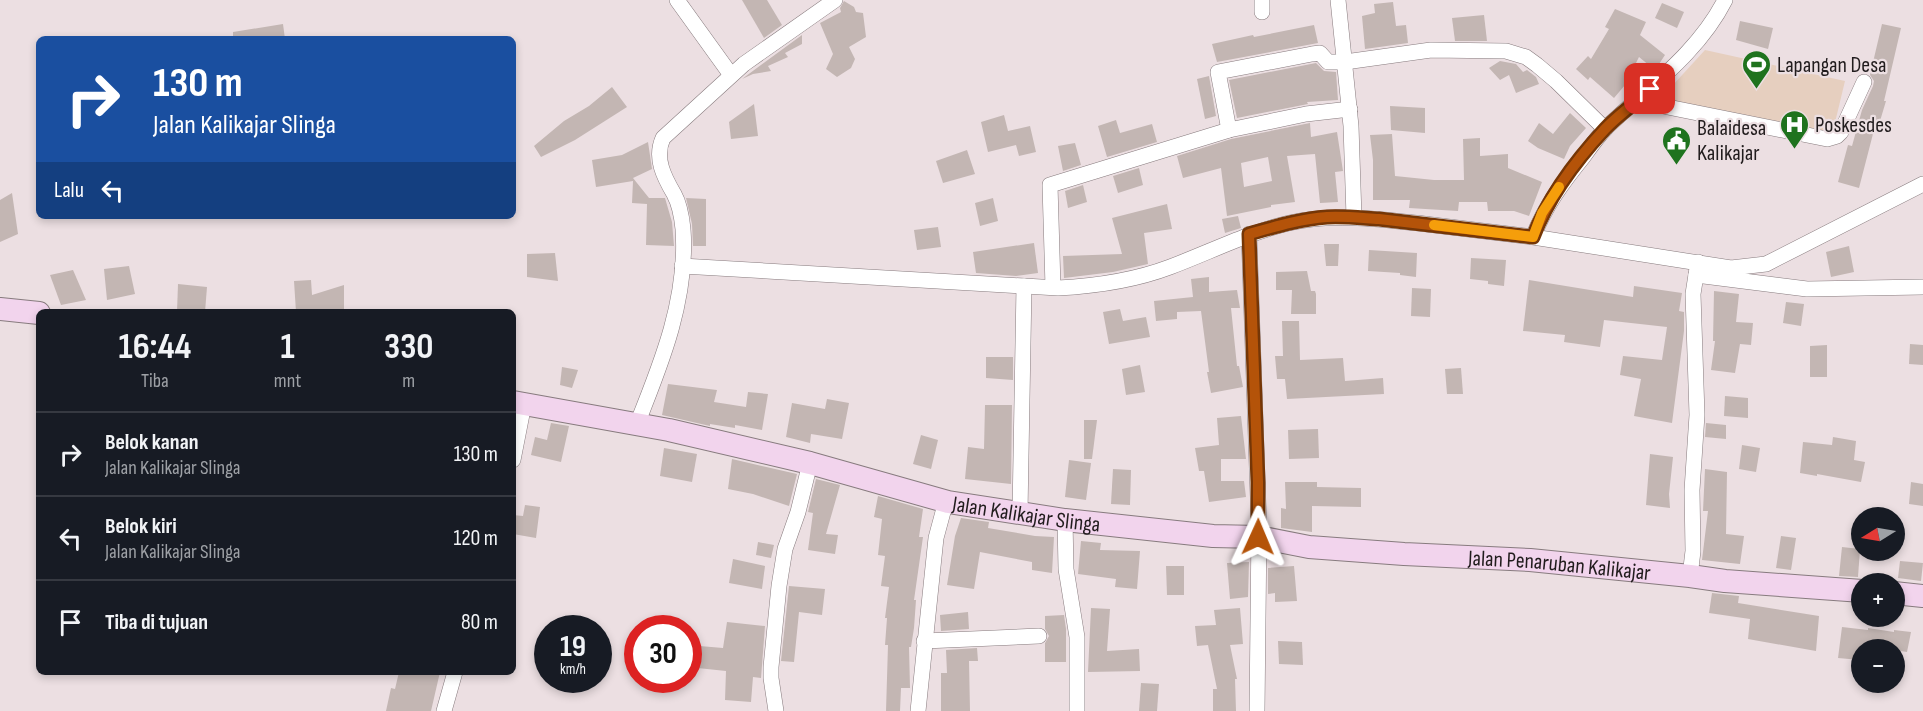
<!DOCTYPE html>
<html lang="id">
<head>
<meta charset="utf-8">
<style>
  :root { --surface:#171b24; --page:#20242c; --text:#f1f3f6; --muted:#9ea1a6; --line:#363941 }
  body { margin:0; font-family:"Sofia Sans Condensed",sans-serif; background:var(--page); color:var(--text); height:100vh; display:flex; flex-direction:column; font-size:22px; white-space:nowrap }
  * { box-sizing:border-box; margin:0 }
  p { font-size:20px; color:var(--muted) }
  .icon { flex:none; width:33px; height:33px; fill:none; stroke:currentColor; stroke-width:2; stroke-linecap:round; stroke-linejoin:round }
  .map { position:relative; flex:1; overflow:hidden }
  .drawer { position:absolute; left:36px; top:309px; width:480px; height:366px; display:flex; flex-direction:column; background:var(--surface); border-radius:9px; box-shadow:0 3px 9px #0003 }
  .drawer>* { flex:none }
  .top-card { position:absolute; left:36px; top:36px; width:480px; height:183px; border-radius:9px; box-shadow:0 3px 9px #0003; background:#1a4fa0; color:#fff; overflow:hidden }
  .needle { width:39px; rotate:259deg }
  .tools { position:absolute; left:1851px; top:507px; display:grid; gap:12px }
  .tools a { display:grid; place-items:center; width:54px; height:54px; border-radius:50%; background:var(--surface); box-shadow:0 3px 9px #0003; font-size:30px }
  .speed { position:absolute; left:534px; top:615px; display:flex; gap:12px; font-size:30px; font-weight:700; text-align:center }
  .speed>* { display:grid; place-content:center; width:78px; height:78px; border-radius:50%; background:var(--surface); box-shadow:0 3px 9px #0003; line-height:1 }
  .speed small { font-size:15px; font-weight:400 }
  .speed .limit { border:9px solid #d22; background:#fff; color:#111 }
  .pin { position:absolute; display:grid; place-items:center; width:51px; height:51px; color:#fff; margin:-26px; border-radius:12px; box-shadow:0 3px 9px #0006 }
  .me { position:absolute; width:66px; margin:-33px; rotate:1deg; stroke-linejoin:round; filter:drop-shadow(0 0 4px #0008) }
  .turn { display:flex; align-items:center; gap:21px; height:126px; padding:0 18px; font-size:27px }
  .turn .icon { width:78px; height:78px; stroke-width:2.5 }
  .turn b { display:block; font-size:42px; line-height:51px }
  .then { display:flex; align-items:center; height:57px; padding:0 18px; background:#0003; gap:12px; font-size:22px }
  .eta { display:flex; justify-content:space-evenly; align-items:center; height:102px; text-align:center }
  .eta b { font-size:36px; font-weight:700; line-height:42px }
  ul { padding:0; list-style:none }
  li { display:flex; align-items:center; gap:18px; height:84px; padding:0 18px; border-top:2px solid var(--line) }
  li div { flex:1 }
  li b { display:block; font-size:22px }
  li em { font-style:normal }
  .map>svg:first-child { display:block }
  .green { fill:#e6cfbf }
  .building { fill:#c3b6b3; fill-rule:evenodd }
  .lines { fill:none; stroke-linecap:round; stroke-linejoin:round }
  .street-casing { stroke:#877b7e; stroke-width:16 }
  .secondary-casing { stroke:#877b7e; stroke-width:24 }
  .street { stroke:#fff; stroke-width:15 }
  .secondary { stroke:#f2d4ed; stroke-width:22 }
  .route-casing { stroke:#753606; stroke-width:15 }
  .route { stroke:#b45309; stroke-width:10 }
  .slow { stroke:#f59e0b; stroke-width:10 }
  .labels { text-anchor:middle; stroke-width:4.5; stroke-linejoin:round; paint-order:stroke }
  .poi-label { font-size:22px; fill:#211c1d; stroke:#ecdfe2; text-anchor:start }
  .street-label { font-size:22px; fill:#211c1d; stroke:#ecdfe2 }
</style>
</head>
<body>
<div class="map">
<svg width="1923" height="711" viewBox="0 0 1923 711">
  <rect width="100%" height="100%" fill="#ecdfe2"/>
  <!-- green -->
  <path class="green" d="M1705,50l140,31 -13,54 -171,-37z"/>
  <!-- building -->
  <g class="building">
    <path d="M742,0h25l15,25 -18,13z"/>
    <path d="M844,1l10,6 2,5 7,1 3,24 -17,10 6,12 -4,9 -14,9 -11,-8 7,-15 -13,-31 21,-11 -1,-4z"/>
    <path d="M1393,2l3,24 10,-1 2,18 -43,6 -3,-33 13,-3 -1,-9z"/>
    <path d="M1662,3l22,9 -7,16 -22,-10z"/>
    <path d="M1615,9l31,13 -6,13 25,20 -10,15 -16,-13 -14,28 -11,13 -24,-21 -2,3 -12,-11 12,-13 3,3 18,-30 -4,-2z"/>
    <path d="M1484,15l3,26h-32l-3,-23z"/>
    <path d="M1740,21l33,7 -5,21 -32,-9z"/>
    <path d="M283,24l2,15h-52v-7z"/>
    <path d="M1882,24l19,4 -17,73h2l-9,30 -3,-1 -15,58 -21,-6 10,-37 4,1 10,-36 11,-24 1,-5 -4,-6z"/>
    <path d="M1314,25l4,18 -101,19 -5,-18 41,-9 1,2z"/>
    <path d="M802,35v9l-17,9 3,4 -20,9 3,5 -18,3 -11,5z"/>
    <path d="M1500,61l16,3 7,8 4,-2 9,7 3,7 -23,9 -7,-18 -9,5 -11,-12z"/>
    <path d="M1316,63l8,8 12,1 2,28 -31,2 1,2 -71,14 -8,-38z"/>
    <path d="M1209,76l7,40 -11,3 -8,-40z"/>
    <path d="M612,87l15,20 -52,33 -34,17 -7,-11 30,-25 25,-15z"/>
    <path d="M754,104l4,32 -27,3 -2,-17z"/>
    <path d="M1390,106l35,2v25l-34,-3z"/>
    <path d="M1570,113l16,15 -16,18 -6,13 -26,-11 -10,-7 11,-18 14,11z"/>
    <path d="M1004,115l4,16 22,-5 6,26 -17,4 -3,-11 -28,7 -7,-30z"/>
    <path d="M1116,120l4,13 32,-9 5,18 -50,15 -9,-31z"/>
    <path d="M1310,123l1,14 26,-5 6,39 -8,1 3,30 -18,1 -5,-49 -28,2 8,46 -24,3v2l-44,9 -6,-48 -38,10 -6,-22 54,-17zM1268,157l4,24 -28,6 -3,-24z"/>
    <path d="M1392,134l3,42 39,4h30l-1,-41 17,-1v18l28,-2v14l34,14 -13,34 -15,-5h-26l-1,-9h-28l-1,9 -49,-3 1,-8h-37v-40l-3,-25z"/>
    <path d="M648,142l4,27 -19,9 16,20h16l7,24 2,24 -28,-1 1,-41 -15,-1 1,-22 -37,6 -4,-27 30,-5z"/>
    <path d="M1075,143l6,22 -18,6 -5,-25z"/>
    <path d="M967,150l8,24 -32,9 -7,-22z"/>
    <path d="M1139,168l4,17 -25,8 -5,-17z"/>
    <path d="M1083,185l4,17 -19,6 -3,-17z"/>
    <path d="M12,193l6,41 -18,8v-42z"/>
    <path d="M686,198l20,1v47h-13l-1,-22z"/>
    <path d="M993,198l5,23 -18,5 -5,-23z"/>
    <path d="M1167,204l5,25 -28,4 4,31 -35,8 -49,6 -1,-22 59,-2 -10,-36z"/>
    <path d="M1238,216l3,12 -16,5 -3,-14z"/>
    <path d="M938,227l3,20 -24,3 -3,-20z"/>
    <path d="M1034,243l4,30 -22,3 -40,-3 -3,-21z"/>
    <path d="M1324,244h15l-1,22h-12z"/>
    <path d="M1849,246l5,26 -23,5 -5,-25z"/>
    <path d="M1369,250l48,3 -1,24 -16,-2v-2l-32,-2z"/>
    <path d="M555,253l3,28 -31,-4v-23z"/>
    <path d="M1471,258l35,2 -2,26 -16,-2v-3l-18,-2z"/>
    <path d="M129,266l6,28 -28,6 -3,-31z"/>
    <path d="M73,270l13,30 -25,5 -11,-30z"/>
    <path d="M1307,271l4,20h4l1,3v20h-25l1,-24h-16v-18z"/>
    <path d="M1209,277v15l28,-2 3,18h-9l6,58h2l4,21 -32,6 -4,-21h2l-8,-61 -24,1v7l-21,2 -2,-20 39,-4 -2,-18z"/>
    <path d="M311,280l1,15 32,-10v27h-48l-2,-31z"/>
    <path d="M1529,280l104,17 1,-11 48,7 -3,18 5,1v19l-12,92 -38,-7 7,-37 -21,-4 3,-19 39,4 5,-33 -63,-7 -4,27 -36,-5 1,-7 -42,-4z"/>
    <path d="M178,284l29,3 -2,25h-28z"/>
    <path d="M1412,288l19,1 -1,28 -19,-1z"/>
    <path d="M1714,291l25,3 -3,28 17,1 -2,22 -11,-1 -5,29 -24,-3 4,-29h-2z"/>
    <path d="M1786,302l18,2 -3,22 -18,-3z"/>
    <path d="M1120,309l3,12 23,-4 4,20 -41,7 -6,-32z"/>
    <path d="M1282,321h17l1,39 43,-2 2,23 38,-3 1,16 -97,5 -2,-20h-8l-2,-23h8z"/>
    <path d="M1910,344l13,1v20l-14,-1z"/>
    <path d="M1827,345v32h-17v-31z"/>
    <path d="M986,357h27v23l-27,-2z"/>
    <path d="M1140,365l5,27 -19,3 -4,-26z"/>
    <path d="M562,367l16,3 -6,18 -12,-3z"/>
    <path d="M1461,368l2,26h-16l-2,-25z"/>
    <path d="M668,384l49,6 -3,12 32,5 2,-15 20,2 -6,36 -27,-5v3l-25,-4v2l-48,-11z"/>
    <path d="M1725,396l23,2v20l-24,-2z"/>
    <path d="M827,399l22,4 -7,36 -31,-5 -1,9 -24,-6 6,-34 33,6z"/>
    <path d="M985,405h27l-1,79 -46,-5 3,-32 16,2z"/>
    <path d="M1241,416l5,43h-25v22h23l2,16 -37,5 -5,-31h-5l-4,-23 24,-3 -2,-27z"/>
    <path d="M1084,420h13l-5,39h-8z"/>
    <path d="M551,423l18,3 -8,36 -30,-7 4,-18 12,3z"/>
    <path d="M1706,423l20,2v14l-21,-2z"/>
    <path d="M1318,429l1,29 -30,1 -1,-29z"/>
    <path d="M921,435l17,5 -7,29 -18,-5z"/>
    <path d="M1833,437l23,4 -2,19 11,2 -4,20 -44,-8v2l-17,-3 3,-31 29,3z"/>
    <path d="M1742,445l18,3 -4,24 -17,-3z"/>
    <path d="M664,448l33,6 -5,28 -32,-6z"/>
    <path d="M1650,454l23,3 -4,37 1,14 -24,-3z"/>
    <path d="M732,459l65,15 -8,32 -36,-12 -25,-5z"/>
    <path d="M1069,460l22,3 -5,37 -21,-3z"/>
    <path d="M1113,469l18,1 -1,35 -19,-1z"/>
    <path d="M1705,469l22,3 -1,62 18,2 -4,28 -38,-4 6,-49h-5z"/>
    <path d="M816,479l24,6 -14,49 12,1 -3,19 -27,-4 5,-37 -5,-1z"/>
    <path d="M1285,482h32v5l44,1v19l-49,-1v26l-31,-4v-20l5,1z"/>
    <path d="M1911,482l12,2v22l-14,-2z"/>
    <path d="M878,496l45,13 -4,28h4l-9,63h2l-2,28 -3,19h-2l1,41h-9l-1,23h-14l2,-66h-3l2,-27h-2l4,-31 -8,-1 4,-30 -7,-1 4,-36 -8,-2z"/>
    <path d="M525,505l15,2 -4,31 -23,-4v-19l10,1z"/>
    <path d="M961,518l28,4 -1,6 47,8 19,1 -2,36 -20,-3v-8l-52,-10 -6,37 -27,-4 8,-49z"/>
    <path d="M1781,536l15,2 -5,32 -15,-2z"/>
    <path d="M1081,541l20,2 -1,7 40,1 -3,38 -22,-2 1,-8 -38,-5z"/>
    <path d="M758,542l16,3 -3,13 -15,-3z"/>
    <path d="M1842,547l18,2 -2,28 -19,-1z"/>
    <path d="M733,559l32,7 -3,23 -33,-6z"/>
    <path d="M1900,561l23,2 -2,18 -23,-3z"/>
    <path d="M1249,562l-1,35 -18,2 -3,-36z"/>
    <path d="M1166,566h18v29h-17z"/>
    <path d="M1294,566l3,35 -22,1v-9l-7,1v-26z"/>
    <path d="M789,586l36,3 -3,26 -23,-3 -5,50 -13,-1z"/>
    <path d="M1712,593l27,3 -1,7 81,13 -3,35 -68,-12 2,-20 -41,-6z"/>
    <path d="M1091,608l19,1 -3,42 32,-2 1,22 -52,1z"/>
    <path d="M1240,608l3,36 -13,1 7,34h-2l1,32h-23v-22h4l-9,-44 -11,1 -2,-20 21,-1 -2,-15z"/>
    <path d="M968,612l1,17 -28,2 -1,-16z"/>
    <path d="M1064,615l2,14v33h-21v-19l4,-7 -4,-7v-13z"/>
    <path d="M727,622l38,4 -4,52 -8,-1 -2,25 -26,-2 1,-29 -38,-4v-22l35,3z"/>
    <path d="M1842,627l26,3v-2l26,4v-2l17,2 -4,20 -13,-2h-33l-1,10 -22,-2z"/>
    <path d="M1278,641l24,1 1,23 -24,-1z"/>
    <path d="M977,648l1,13h-9l1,50h-29v-38h6l-1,-23z"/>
    <path d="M399,672h41l-9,39h-45l5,-23 4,1z"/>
    <path d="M1141,683l18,1 -2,27h-18z"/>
  </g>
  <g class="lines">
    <defs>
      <g id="street">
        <path d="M677,0l54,75"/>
        <path d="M1262,0v12"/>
        <path d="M1338,0l13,126 3,91"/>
        <path d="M1638,101l189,38 10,-3 4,-4 23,-50"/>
        <path d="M1229,130l-11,-58 94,-18 8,-1 8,9h17l86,-12 75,1 20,6 11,8 19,16 49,48"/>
        <path d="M1249,234l10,293 -2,184"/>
        <path d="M1533,237l198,31 35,-4 157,-80"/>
        <path d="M682,266l376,22c39,-2 75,-7 112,-21 40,-15 77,-34 119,-44 45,-10 90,-4 136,1 36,4 72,9 108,13 12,-31 30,-55 51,-81 7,-10 14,-20 23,-29 42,-40 91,-74 118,-127"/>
        <path d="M1696,275l111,14 116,-2"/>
        <path d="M1053,287l-3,-102 179,-55 77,-16 44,-5"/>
        <path d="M637,424c25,-62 51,-127 46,-195 -1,-10 -4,-26 -9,-35 -10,-17 -20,-36 -11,-56l81,-74 91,-64"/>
        <path d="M513,460l11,-56"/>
        <path d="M1020,513l4,-227"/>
        <path d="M1065,520l1,49 11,68v74"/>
        <path d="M1690,576l3,-25 -1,-61 5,-75 -4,-121 5,-32"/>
        <path d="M924,641l115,-5"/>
        <path d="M444,711l11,-39"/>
        <path d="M776,711l-5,-33v-11l8,-81 6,-37 13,-37 12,-49"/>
        <path d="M918,711l18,-173 7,-26 5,-10"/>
      </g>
      <g id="secondary">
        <path d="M0,309l39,4"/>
        <path id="s1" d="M513,402l156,28 141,33 138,39 117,18 148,16 45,1 51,10 95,7 126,6 160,16 35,5 137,10"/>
        <path d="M1894,593l29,3"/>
      </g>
    </defs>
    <!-- street casing -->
    <use href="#street" class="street-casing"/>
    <!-- secondary casing -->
    <use href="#secondary" class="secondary-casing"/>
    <!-- street -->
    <use href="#street" class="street"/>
    <!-- secondary -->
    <use href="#secondary" class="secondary"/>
  </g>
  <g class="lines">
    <defs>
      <path id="route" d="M1258,537v-55l-9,-248c25,-7 51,-15 78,-17 17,-1 35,1 52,2l154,18c15,-39 43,-77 72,-108 13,-14 31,-26 45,-40"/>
    </defs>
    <!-- route casing -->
    <use href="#route" class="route-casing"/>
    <!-- route -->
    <use href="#route" class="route"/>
    <!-- slow -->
    <path class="slow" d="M1434,225l99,12 9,-24 17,-26"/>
  </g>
  <!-- icons -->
  <defs>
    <symbol id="stadium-pin" viewBox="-11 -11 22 30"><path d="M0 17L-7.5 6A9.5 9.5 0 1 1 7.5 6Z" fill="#1f731e" stroke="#ecdfe2"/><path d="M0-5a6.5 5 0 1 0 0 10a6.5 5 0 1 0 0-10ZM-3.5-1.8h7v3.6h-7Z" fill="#fff"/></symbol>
    <symbol id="hospital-pin" viewBox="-11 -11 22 30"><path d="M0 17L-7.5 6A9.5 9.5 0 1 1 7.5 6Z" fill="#1f731e" stroke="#ecdfe2"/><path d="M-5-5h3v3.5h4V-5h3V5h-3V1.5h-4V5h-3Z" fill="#fff"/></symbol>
    <symbol id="civic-pin" viewBox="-11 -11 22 30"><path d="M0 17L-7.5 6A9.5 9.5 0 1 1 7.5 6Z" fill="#1f731e" stroke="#ecdfe2"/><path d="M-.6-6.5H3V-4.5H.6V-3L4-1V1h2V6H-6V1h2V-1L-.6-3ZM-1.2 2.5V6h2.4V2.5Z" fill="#fff"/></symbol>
  </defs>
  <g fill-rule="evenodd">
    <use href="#stadium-pin" x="1740" y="48" width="33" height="45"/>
    <use href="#hospital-pin" x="1778" y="108" width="33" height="45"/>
    <use href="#civic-pin" x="1660" y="124" width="33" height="45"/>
  </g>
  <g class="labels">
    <!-- poi labels -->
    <g class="poi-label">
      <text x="1777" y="72">Lapangan Desa</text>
      <text x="1815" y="132">Poskesdes</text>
      <text x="1697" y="135">Balaidesa<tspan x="1697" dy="25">Kalikajar</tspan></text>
    </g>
    <!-- street labels -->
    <g class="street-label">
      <text dy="8" stroke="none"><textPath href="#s1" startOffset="526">Jalan Kalikajar Slinga</textPath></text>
      <text dy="8" stroke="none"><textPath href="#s1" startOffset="1062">Jalan Penaruban Kalikajar</textPath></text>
    </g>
  </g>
</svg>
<div class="tools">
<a><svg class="needle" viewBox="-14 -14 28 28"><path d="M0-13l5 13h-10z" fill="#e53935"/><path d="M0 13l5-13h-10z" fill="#9ea1a6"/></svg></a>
<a>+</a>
<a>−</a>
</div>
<div class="speed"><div>19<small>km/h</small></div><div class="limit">30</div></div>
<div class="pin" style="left:1650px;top:89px;background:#d93025"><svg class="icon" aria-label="arrive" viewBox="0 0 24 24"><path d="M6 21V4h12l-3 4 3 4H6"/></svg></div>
<svg class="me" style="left:1258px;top:537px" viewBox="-20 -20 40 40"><path d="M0-17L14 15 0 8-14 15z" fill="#b45309" stroke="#fff" stroke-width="4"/></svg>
<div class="top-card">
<div class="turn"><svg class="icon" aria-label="right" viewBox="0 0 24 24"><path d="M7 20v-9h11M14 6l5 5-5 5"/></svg><div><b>130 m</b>Jalan Kalikajar Slinga</div></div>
<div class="then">Lalu<svg class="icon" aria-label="left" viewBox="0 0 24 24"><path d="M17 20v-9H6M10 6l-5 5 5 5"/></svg></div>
</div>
<section class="drawer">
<div class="eta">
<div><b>16:44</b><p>Tiba</p></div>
<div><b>1</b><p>mnt</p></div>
<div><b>330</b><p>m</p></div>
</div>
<ul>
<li><svg class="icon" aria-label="right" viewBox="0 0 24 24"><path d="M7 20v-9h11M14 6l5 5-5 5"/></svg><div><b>Belok kanan</b><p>Jalan Kalikajar Slinga</p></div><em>130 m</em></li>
<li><svg class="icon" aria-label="left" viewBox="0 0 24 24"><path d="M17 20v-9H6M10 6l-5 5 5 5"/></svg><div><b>Belok kiri</b><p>Jalan Kalikajar Slinga</p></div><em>120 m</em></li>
<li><svg class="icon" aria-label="arrive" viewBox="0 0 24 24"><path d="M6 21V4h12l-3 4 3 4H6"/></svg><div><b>Tiba di tujuan</b></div><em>80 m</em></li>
</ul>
</section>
</div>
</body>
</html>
